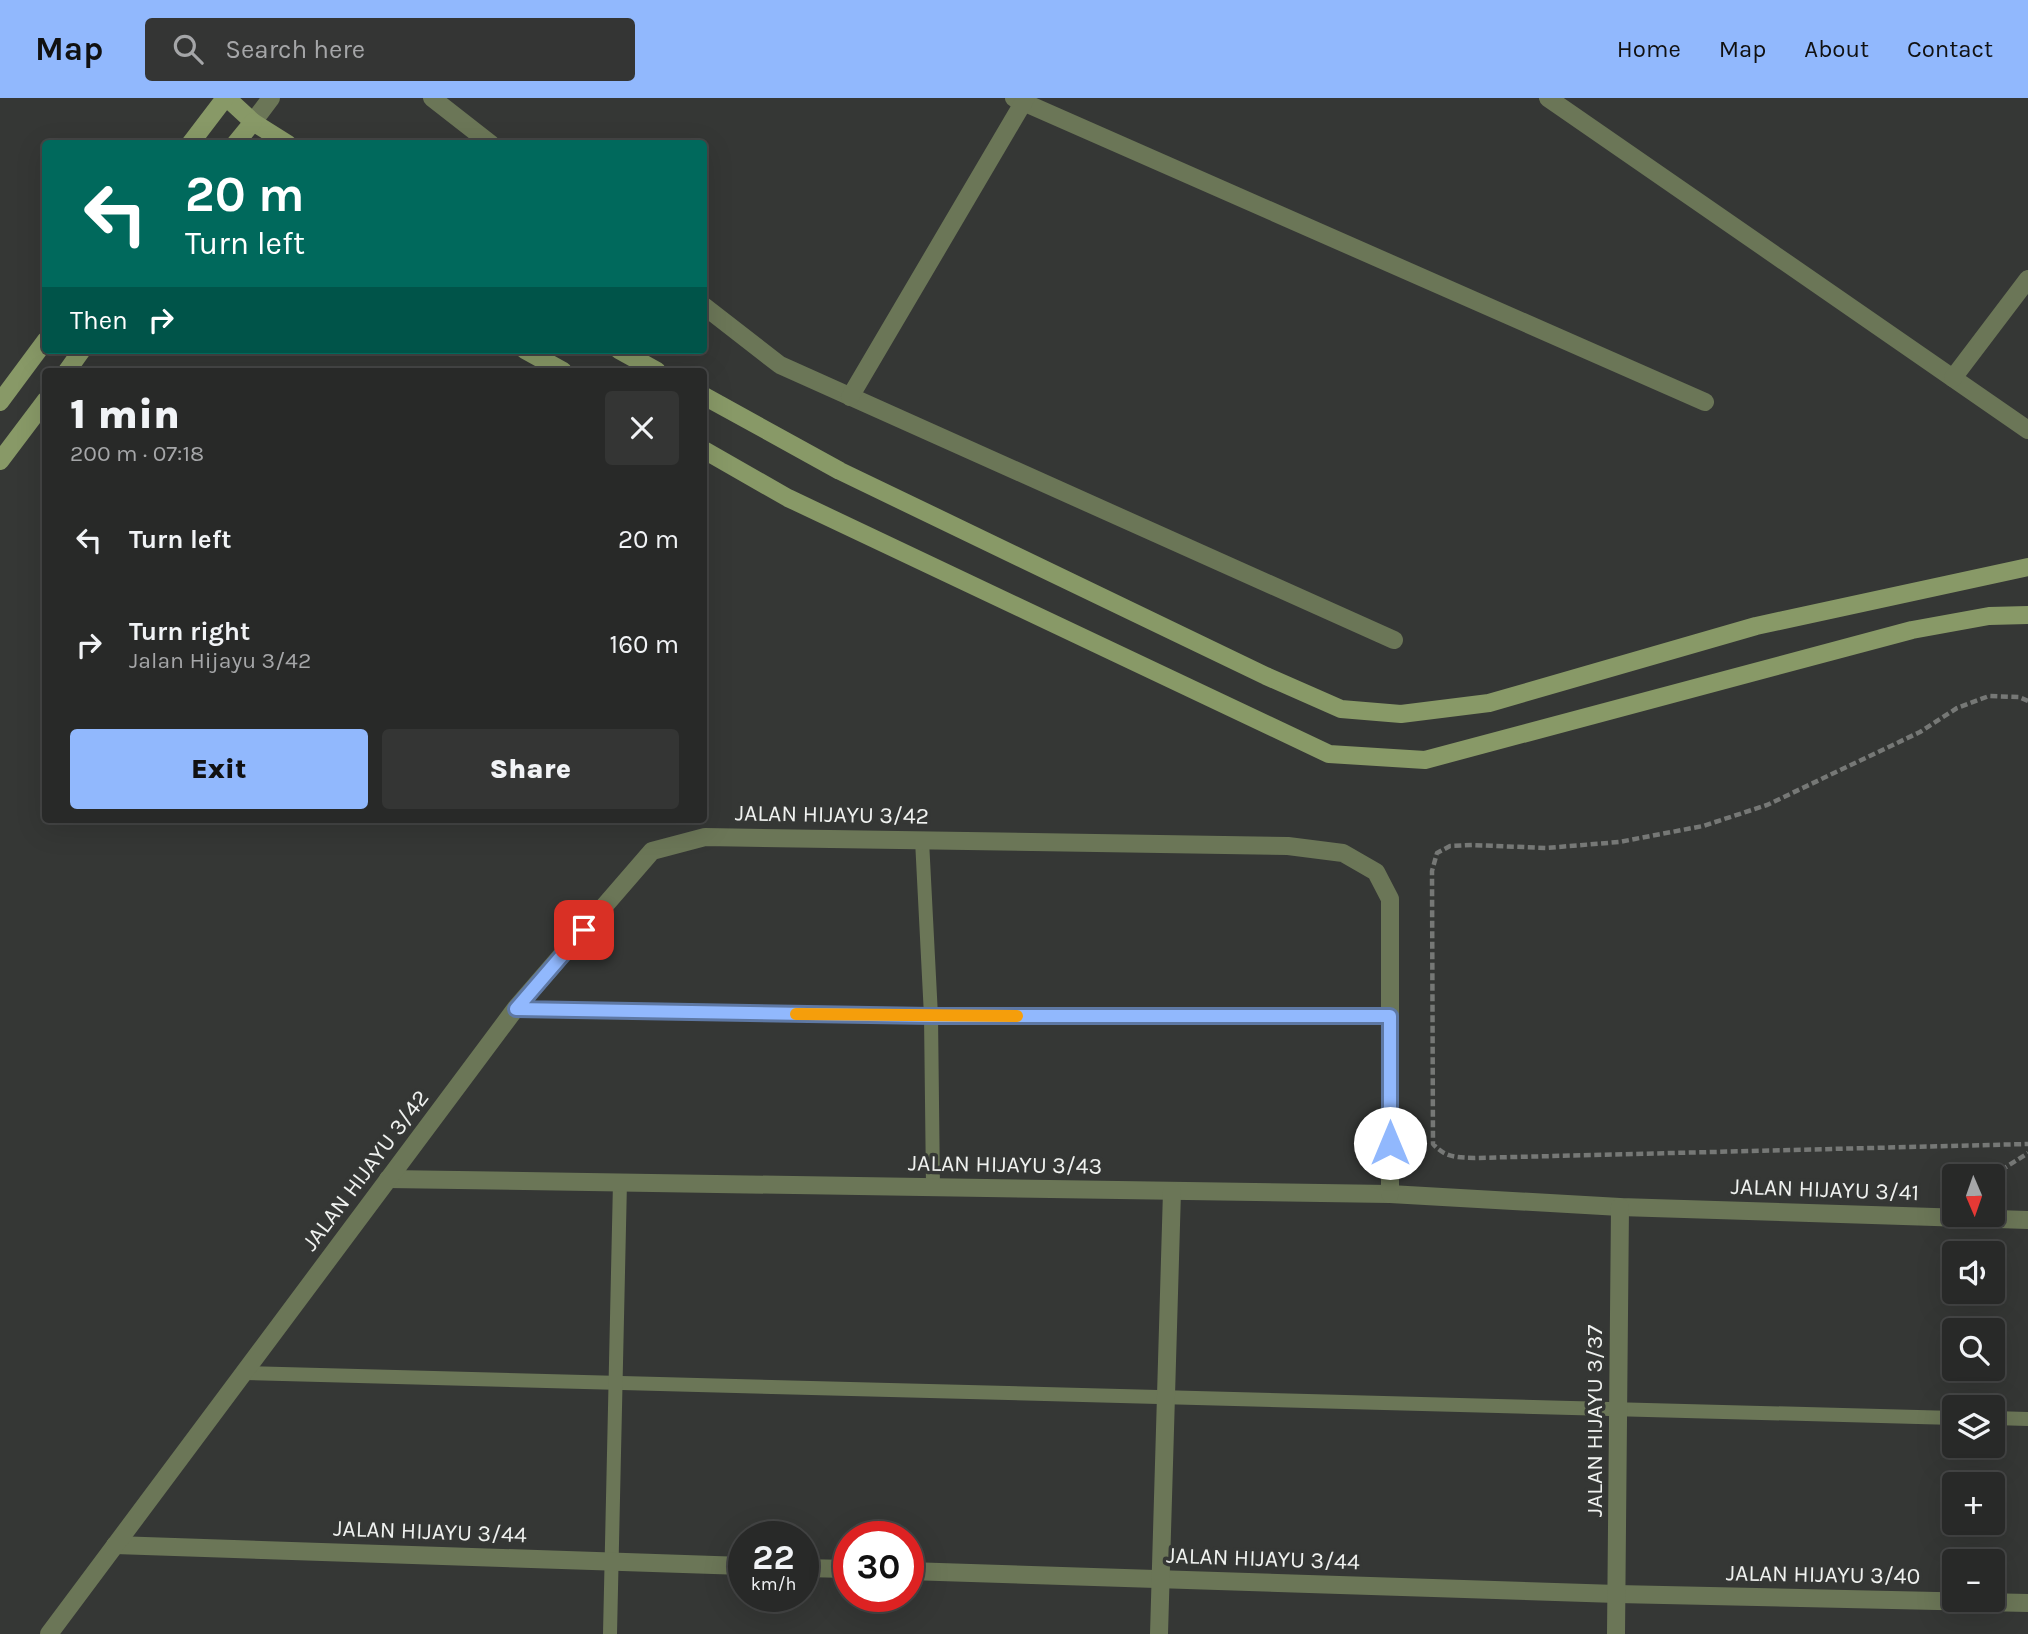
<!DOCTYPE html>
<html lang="en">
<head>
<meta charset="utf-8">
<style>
  :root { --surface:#282928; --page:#343534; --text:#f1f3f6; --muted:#a5a6a8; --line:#444545; --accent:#91b8fd }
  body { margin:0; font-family:Karla,sans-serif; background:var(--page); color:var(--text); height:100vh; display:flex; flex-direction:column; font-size:26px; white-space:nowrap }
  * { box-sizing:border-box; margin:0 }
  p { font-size:23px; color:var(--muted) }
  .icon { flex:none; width:38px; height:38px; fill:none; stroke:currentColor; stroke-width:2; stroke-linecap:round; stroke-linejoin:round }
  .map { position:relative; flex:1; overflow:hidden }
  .drawer { position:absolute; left:42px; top:270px; width:665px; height:455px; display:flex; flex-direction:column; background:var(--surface); border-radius:7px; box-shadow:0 7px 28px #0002,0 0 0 2px var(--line) }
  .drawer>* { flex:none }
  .hud { position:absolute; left:42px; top:42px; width:665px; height:214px; border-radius:7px; box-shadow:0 7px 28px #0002,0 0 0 2px var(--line); background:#00695c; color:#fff; overflow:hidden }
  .needle { width:46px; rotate:178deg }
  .fabs { position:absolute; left:1942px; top:1066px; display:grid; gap:14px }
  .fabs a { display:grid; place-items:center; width:63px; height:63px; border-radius:7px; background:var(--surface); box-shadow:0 7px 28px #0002,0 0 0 2px var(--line); font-size:35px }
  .speed { position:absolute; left:728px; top:1423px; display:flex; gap:14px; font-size:35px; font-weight:700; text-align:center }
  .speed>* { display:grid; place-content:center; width:91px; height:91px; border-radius:50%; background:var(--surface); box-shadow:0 7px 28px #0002,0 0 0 2px var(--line); line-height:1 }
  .speed small { font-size:18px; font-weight:400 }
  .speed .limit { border:10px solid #d22; background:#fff; color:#111 }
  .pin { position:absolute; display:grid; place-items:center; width:60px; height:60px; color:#fff; margin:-30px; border-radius:14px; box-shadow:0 4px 10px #0006 }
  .me { position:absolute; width:77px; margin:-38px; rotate:0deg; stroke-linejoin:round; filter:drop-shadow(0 0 5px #0008) }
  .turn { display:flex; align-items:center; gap:24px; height:147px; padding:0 28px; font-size:32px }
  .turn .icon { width:91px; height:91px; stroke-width:2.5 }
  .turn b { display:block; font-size:49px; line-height:60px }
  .then { display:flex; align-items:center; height:66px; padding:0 28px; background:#0003; gap:14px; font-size:26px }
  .round { display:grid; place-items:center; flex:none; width:74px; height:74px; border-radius:7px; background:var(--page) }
  .head { display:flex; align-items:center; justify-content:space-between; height:119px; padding:0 28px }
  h1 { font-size:42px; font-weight:800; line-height:52px }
  .cta { display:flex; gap:14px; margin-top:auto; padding:14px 28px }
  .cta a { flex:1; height:80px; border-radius:7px; background:var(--accent); color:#111; font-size:28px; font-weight:800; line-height:80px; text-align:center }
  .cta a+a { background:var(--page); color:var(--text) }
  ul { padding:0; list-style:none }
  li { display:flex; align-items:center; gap:21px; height:105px; padding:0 28px }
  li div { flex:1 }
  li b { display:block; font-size:26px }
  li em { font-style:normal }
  header { display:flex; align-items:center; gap:42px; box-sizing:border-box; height:98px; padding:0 35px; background:var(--accent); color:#111 }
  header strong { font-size:33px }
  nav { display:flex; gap:38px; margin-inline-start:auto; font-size:24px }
  .search { width:490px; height:63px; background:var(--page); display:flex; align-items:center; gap:18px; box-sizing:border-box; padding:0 24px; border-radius:7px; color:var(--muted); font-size:26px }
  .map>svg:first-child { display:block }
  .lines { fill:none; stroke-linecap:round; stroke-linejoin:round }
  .path { stroke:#767876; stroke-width:4.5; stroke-dasharray:7 3.5; stroke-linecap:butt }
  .lane { stroke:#6b7657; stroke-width:14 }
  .street { stroke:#6b7657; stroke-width:18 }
  .secondary { stroke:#889967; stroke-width:18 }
  .route-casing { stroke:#5e78a4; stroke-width:18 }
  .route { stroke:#91b8fd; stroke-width:12 }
  .slow { stroke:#f59e0b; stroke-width:12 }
  .labels { text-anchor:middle; stroke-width:7; stroke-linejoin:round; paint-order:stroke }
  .street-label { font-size:23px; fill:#eff1ef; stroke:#353735 }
</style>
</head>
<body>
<header>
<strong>Map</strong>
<div class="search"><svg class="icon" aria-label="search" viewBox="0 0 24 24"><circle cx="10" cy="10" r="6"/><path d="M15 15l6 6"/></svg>Search here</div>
<nav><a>Home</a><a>Map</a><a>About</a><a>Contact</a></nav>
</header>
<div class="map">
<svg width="2028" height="1536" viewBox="0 0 2028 1536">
  <rect width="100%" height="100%" fill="#353735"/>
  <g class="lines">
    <!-- path -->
    <g class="path">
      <path d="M2028,603l-9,-4 -30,-1 -32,12 -37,24 -153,73 -64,21 -84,16 -73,6 -74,-3 -22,1 -13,7 -5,18 1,273c13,14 23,13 42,14l553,-14"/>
      <path d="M1992,1078l36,-23"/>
    </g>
    <!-- lane -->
    <g class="lane">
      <path d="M922,742l9,176 2,171"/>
      <path d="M516,910l415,8h459"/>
      <path d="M243,1275l1712,45"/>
      <path d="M1993,1320l35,1"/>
      <path d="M610,1536l10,-452"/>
    </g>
    <!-- street -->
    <g class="street">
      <path d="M432,0l59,46"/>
      <path d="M1014,0l691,304"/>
      <path d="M1548,0l480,332"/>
      <path d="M253,24l18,-24"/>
      <path d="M704,208l76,59 614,275"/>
      <path d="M1953,280l75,-99"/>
      <path d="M850,299l176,-299"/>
      <path d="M388,1081l1002,15 230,13 408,13"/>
      <path d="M115,1447l629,21"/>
      <path d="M803,1470l46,1"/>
      <path d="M908,1473l709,23 411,9"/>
      <path d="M49,1536l467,-626 136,-157 53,-14 583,9 55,7 33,19 14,27v295"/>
      <path d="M1159,1536l13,-443"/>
      <path d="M1616,1536l4,-427"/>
    </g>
    <!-- secondary -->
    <g class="secondary">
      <path d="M227,0l26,24 35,22"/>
      <path d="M190,46l35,-46"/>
      <path d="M235,46l18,-22"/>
      <path d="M525,252l38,21"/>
      <path d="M619,252l38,21"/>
      <path d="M67,273l15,-21"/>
      <path d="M704,298l136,75 426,205 75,33 60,5 88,-11 267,-77 272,-59"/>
      <path d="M0,304l46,-62"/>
      <path d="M704,352l84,48 541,256 96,6 487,-130 77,-14 39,-1"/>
      <path d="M0,363l46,-61"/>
    </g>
  </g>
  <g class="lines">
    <defs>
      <path id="route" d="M584,832l-68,79 415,7h459v127"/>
    </defs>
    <!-- route casing -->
    <use href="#route" class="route-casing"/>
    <!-- route -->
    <use href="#route" class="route"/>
    <!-- slow -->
    <path class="slow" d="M796,916l221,2"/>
  </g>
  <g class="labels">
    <!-- street labels -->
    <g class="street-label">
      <text transform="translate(832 716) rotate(1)" y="8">JALAN HIJAYU 3/42</text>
      <text transform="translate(1005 1066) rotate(1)" y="8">JALAN HIJAYU 3/43</text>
      <text transform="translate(365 1072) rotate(-53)" y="8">JALAN HIJAYU 3/42</text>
      <text transform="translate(1825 1091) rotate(2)" y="8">JALAN HIJAYU 3/41</text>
      <text transform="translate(1594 1323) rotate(-90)" y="8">JALAN HIJAYU 3/37</text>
      <text transform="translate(430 1433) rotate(2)" y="8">JALAN HIJAYU 3/44</text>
      <text transform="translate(1263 1460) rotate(2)" y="8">JALAN HIJAYU 3/44</text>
      <text transform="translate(1823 1476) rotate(1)" y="8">JALAN HIJAYU 3/40</text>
    </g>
  </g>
</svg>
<div class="fabs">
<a><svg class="needle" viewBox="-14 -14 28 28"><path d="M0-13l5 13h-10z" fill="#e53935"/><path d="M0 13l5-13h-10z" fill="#a5a6a8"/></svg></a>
<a><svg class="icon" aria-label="sound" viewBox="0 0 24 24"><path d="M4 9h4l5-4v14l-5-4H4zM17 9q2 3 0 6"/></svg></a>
<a><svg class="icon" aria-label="search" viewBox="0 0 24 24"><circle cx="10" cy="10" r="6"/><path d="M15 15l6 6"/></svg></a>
<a><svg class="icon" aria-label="layers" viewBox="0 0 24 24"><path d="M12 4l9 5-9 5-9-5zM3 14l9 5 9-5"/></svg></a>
<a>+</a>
<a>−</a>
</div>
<div class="speed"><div>22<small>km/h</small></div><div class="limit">30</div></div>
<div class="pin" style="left:584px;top:832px;background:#d93025"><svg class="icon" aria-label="arrive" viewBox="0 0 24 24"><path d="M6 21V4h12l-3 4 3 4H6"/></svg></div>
<svg class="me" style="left:1390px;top:1045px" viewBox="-20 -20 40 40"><circle r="19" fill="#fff"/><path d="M0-13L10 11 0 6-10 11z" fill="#91b8fd"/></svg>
<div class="hud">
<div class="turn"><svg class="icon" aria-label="left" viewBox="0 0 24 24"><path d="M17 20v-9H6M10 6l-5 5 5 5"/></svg><div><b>20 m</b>Turn left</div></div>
<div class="then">Then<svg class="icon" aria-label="right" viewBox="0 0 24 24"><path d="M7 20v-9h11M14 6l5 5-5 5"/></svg></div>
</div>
<section class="drawer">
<div class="head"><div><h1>1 min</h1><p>200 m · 07:18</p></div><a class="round"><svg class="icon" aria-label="close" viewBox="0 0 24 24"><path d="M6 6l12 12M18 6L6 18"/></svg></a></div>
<ul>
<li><svg class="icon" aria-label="left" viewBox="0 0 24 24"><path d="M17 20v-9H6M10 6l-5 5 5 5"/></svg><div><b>Turn left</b></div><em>20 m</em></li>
<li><svg class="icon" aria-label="right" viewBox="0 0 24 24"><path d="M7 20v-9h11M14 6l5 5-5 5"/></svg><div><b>Turn right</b><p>Jalan Hijayu 3/42</p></div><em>160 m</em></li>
</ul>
<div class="cta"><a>Exit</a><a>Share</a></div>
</section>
</div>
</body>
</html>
